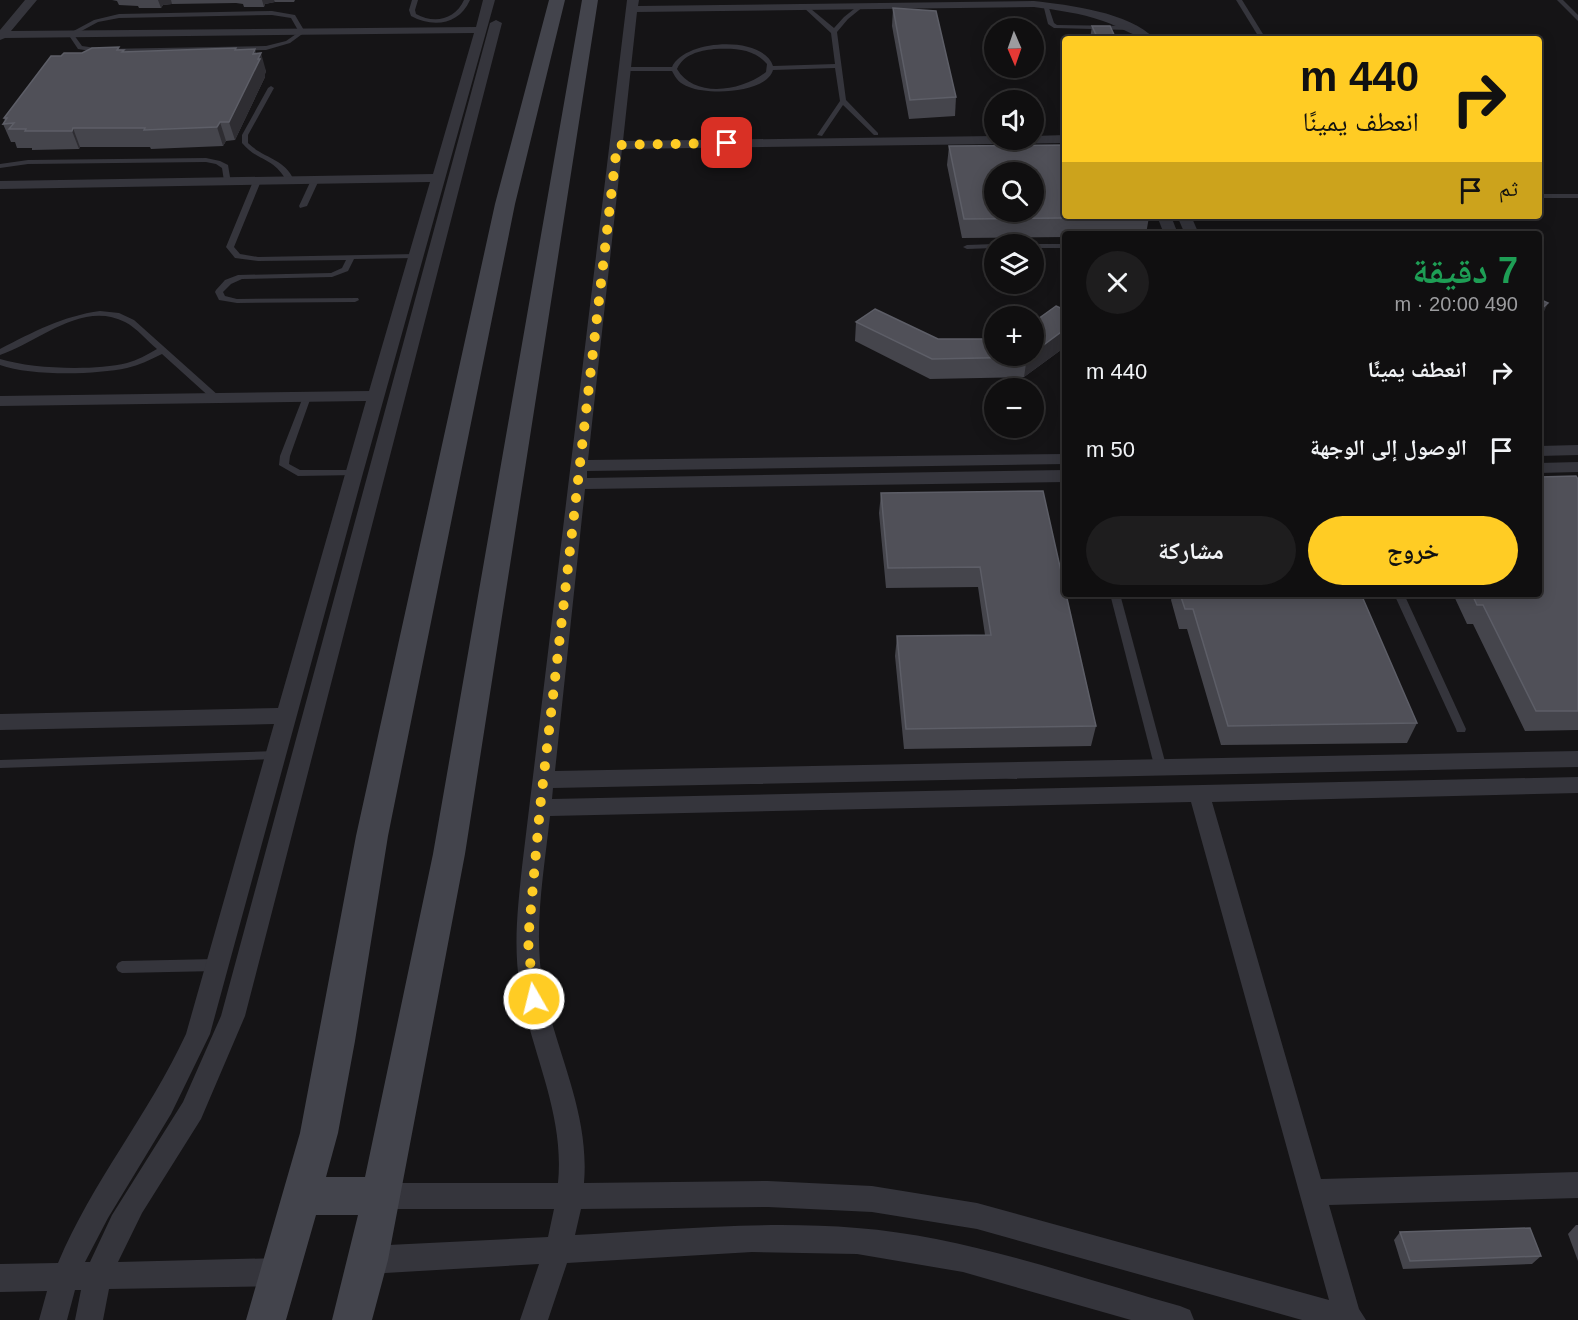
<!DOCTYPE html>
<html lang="ar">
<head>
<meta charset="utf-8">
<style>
  :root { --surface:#100f10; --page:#1e1d1e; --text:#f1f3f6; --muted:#9c9c9f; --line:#302f30; --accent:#ffcc24 }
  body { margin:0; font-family:Helvetica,"Noto Naskh Arabic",sans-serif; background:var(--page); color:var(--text); direction:rtl; height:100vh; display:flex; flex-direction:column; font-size:22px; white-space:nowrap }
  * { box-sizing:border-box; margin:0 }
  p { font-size:20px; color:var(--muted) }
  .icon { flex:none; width:33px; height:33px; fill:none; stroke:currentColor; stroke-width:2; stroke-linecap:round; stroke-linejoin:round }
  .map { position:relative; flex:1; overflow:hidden; direction:ltr }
  .panel { position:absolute; left:1062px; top:231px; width:480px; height:366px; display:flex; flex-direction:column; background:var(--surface); border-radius:6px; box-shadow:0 3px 15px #0003,0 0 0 2px var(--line); direction:rtl }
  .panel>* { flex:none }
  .top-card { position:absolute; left:1062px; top:36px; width:480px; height:183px; border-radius:6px; box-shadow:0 3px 15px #0003,0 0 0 2px var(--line); direction:rtl; background:#ffcc24; color:#111; overflow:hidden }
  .needle { width:39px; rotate:178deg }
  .tools { position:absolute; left:984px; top:18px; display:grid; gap:12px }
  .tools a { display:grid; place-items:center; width:60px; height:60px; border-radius:50%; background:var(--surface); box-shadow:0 3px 15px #0003,0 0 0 2px var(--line); font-size:30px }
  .pin { position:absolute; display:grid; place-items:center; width:51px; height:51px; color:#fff; margin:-26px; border-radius:12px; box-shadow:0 3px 9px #0006 }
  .me { position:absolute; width:66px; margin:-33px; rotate:352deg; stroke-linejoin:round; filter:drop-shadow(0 0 4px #0008) }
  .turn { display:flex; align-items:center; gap:21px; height:126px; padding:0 24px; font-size:27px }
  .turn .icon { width:78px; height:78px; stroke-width:2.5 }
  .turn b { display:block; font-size:42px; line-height:51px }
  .then { display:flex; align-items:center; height:57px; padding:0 24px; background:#0003; gap:12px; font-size:22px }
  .round { display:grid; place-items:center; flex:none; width:63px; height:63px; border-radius:32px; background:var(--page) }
  .head { display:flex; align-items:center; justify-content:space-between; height:102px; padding:0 24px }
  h1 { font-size:36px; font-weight:700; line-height:45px; color:#1e9e55 }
  .button { display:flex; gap:12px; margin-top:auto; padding:12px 24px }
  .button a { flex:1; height:69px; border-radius:36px; background:var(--accent); color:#111; font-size:24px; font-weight:700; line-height:69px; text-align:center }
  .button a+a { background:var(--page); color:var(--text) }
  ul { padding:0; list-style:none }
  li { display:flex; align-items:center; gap:18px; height:78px; padding:0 24px }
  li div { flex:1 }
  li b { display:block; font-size:22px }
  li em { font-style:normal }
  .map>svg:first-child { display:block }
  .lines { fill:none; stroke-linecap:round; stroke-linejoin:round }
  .lane { fill:#35353c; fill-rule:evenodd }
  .street { fill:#35353c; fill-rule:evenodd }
  .secondary { fill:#43444c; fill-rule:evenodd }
  .wall { fill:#45454c }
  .shaded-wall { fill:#2e2d32 }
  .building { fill:#505058; stroke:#5d5e67; stroke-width:1.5; fill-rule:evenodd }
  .route { stroke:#ffcc24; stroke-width:10; stroke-dasharray:0 18 }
</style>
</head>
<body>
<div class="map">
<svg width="1578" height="1320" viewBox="0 0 1578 1320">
  <rect width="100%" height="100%" fill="#151416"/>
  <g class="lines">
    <!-- lane -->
    <g class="lane">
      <path d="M412,0h6l-3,10 1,4c18,10 39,6 48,-14h6c-11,25 -37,28 -59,16l-2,-6z"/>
      <path d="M1236,0h6l24,39h-6z"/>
      <path d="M1557,0h6l15,15v6z"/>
      <path d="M805,4l29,24 10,-11 15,-12 5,1 -16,13 -11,13 9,68 32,33v2h-4l-31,-30 -21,31 -5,-1 23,-34 -5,-33 -62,2c-7,24 -65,25 -84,17 -9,-3 -13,-8 -17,-16h-47l-3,-2 3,-2h47c13,-28 91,-32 101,-1l62,-2 -4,-31 -28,-26 -1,-1zM714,49c19,-1 40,-1 53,15l-1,8c-23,19 -72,27 -89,-3 7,-15 22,-18 37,-20z"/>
      <path d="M1043,4l5,1 6,18 3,2 73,1 3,2 -3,2 -76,-2 -6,-4z"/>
      <path d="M272,11l23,4 10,17 -15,11 -24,7 -163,3 -25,-4 -10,-15 26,-14 25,-6zM272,15l19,3 8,14 -13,9 -20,5 -163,3 -21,-3 -8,-11 24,-13 21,-4z"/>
      <path d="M271,86l3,2 -26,47v8c16,16 35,14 46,37l-4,2h-3c-13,-25 -29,-20 -45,-39v-8l26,-47z"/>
      <path d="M206,158l14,3 8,4 3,18 -7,-2 -2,-13 -6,-4 -10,-2 -178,2 -28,4v-4l28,-4z"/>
      <path d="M312,178l7,2 -12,26 -7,2 -1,-2z"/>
      <path d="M254,179l7,2 -27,66 6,7 18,3 158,-3 4,2 -4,2 -62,1 -6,12 -16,6 -90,2 -11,5 -8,8 2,4 12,3 121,-1 1,2 -4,2 -118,1 -18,-3 -4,-8 1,-2 9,-10 13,-5 93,-2 11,-5 4,-8 -88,1 -23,-3 -9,-11z"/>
      <rect x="1539" y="194" width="39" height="4"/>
      <path d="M994,244h3h-3v4l-27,1 -4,-2 4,-2z"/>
      <path d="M1031,244h34v4h-31v-4z"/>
      <path d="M100,311l19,2 15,7 85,76v4h-6l-51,-46c-12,6 -23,11 -35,14 -32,7 -97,8 -127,-3v-6c33,10 93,12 127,4 10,-3 20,-8 30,-14 -10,-8 -20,-21 -32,-27 -43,-22 -86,20 -125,33v-6c33,-17 63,-33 100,-38z"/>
      <path d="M307,394l4,3 -21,59 -1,8 11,6h54l5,3 -2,2 -59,1 -19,-11 1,-9 23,-59z"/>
      <path d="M1110,594h10l47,175 -2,3h-8l-2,-3z"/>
      <path d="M1394,594h10l62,135 -1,3h-8l-1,-3z"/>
      <path d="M276,751l4,1 2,3 -2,3 -4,1 -276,9v-8z"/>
      <path d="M217,959l4,2 2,4 -2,4 -4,2 -95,2 -4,-2 -2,-4 2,-4 4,-2z"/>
    </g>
    <!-- street -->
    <g class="street">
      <path d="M25,0h12l-26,31 465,-4 7,-27h12l-132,473 -153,561 -39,80 -63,104 -23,44h5l22,-47 71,-113 38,-86 269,-993 6,-3 6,3 -257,993 -44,103 -59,94 -24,49 163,-4 10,4 4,10 -4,10 -10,4 -172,3 -6,31h-28l6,-30h-6l-8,30h-28l8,-29 -47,1v-28l58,-1c34,-81 91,-149 128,-229l88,-310 -274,6v-16l278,-6 88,-307 -366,5v-10l369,-5 61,-209 -430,7v-8l433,-7 41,-141 -469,5 -5,2v-10z"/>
      <path d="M627,0h12l-1,6 396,-5c35,4 95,11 121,38 -20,0 -33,-12 -52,-18 -23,-8 -46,-11 -69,-14l-397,5 -14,129 371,-5v4h40v-4l31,-1v8l-443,6 -34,311 477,-6v10l-478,7v7l478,-8v12l-480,7 -30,282 1023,-20v16l-1025,21 -1,11 1026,-22v16l-366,9 109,377 257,-7v26l-249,7 30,104 7,11h-64l-325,-91 -105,-17 -104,-5 -187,2 -6,26c93,-5 188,-15 282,-7 108,8 219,49 323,78l10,4 4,10h-63l-168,-48 -106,-18 -105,-2 -185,11 -19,57h-28l19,-56 -171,10 -10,-4 -4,-10 4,-10 10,-4 180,-9 6,-28h-174l-9,-4 -4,-9 4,-9 9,-4h178c7,-70 -27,-130 -38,-197 -7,-39 -2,-80 2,-119zM1191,802l138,498 -352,-97 -105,-17 -104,-5 -184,2c6,-70 -28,-130 -41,-197 -10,-56 1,-114 7,-170z"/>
      <path d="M1157,216h14l7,18h-14z"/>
      <path d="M1177,216h14l8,18h-14z"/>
      <path d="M1578,445v10l-39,1v-10z"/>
      <path d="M1578,462v10l-39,1v-10z"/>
    </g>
    <!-- secondary -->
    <path class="secondary" d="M549,0h16l-50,204 -127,632 -33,205 -17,92 -12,44h39l68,-323 149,-854h16l-133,854 -77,406 -16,60h-40l26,-105h-42l-30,105h-40l54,-187 56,-297 139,-632z"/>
  </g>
  <!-- wall -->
  <g class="wall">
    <path d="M112,0h183l-1,2h-19l-10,2 -1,3h-20l-1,-3 -7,-1 -64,1 -9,1 -2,3h-22l-1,-2 -19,-1 -2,-4z"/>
    <path d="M893,8l63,89 -1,19 -46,3 -17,-93z"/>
    <path d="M1092,26l24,13h-26z"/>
    <path d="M236,48v2l20,4 10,17 -1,3v3l-30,63 -9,1 -3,5 -72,3 -1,-2h-70l-1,2 -47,1v-2h-15l-2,-6h-4l-8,-18 2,-3 -1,-3 57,-62 21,-3 37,-3 5,2z"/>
    <path d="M949,146l200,71 -3,17h-81v3l-103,1 -15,-73z"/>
    <path d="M1065,310v37l-41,30 -94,2 -75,-38 1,-19 82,17 56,17z"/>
    <path d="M1578,479v251l-53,1 -52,-107h-6l-14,-30h86z"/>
    <path d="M1043,491l53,235 -5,20 -187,3 -9,-93 2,-20 88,-1 -7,-48 -92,1 -7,-75 2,-20z"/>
    <path d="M1173,594h188l56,129 -10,20 -186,2 -34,-116h-8l-8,-29z"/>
    <path d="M1576,1225h2v36l-10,-27z"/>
    <path d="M1400,1232l141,24 -9,8 -129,5 -9,-29z"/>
  </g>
  <!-- shaded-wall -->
  <g class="shaded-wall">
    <path d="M158,0h13l1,4 -9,1 -2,3z"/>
    <path d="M262,0h12l1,2 -10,2 -1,3z"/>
    <path d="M255,49l3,10 3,-6 5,18 -1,3v3l-30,63 -6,-18 24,-68z"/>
    <path d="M220,122l6,19 -3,5 -6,-19z"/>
    <path d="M73,128l7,19 -1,2 -7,-18z"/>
    <path d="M1548,303l-7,15 -2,2v-9z"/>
    <path d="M1065,329v18l-41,30 3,-20 2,-1h5v-4z"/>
  </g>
  <!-- building -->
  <g class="building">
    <path d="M893,8l43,3 20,86 -46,3z"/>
    <path d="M1092,26h18l6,13h-18z"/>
    <path d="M119,47l-2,3h7l-2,2 114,-4 -1,2 20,-1 -2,5 8,-1 -3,6h2l-31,63h-9l-3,5 -73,3 1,-2h-72l-1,3h-47l1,-2h-17l5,-6 -11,1 4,-6h-3l47,-62h10l3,-3h18l10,-5z"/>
    <path d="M1065,145v71h84v1l-185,2 -15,-73zM994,172h40v40h-40z"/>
    <path d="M1539,299l9,4 -9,8z"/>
    <path d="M1056,306l9,4v19l-31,23v-30z"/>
    <path d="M875,309l63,30h56v17h35l-2,1 -95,2 -76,-37z"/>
    <path d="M1576,476l2,3v232h-42l-53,-106h-6l-5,-11h67v-117z"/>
    <path d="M1043,491l22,98v5h1l30,132 -190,3 -9,-93 94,-1 -11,-68 -92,1 -7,-75z"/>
    <path d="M1180,594h181l56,129 -189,3 -35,-117h-8z"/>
    <path d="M1530,1228l11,28 -131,5 -10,-29z"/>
  </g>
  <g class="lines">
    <!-- route -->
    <path class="route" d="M534,999l-6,-58 12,-133 77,-663 110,-2"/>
  </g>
</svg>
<div class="tools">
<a><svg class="needle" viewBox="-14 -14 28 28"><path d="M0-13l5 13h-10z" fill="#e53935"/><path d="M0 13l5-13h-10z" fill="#9c9c9f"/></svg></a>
<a><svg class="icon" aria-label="sound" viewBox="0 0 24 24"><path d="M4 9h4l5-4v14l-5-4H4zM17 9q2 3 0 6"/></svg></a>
<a><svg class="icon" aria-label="search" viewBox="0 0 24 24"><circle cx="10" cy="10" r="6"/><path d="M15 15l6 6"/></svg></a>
<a><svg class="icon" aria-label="layers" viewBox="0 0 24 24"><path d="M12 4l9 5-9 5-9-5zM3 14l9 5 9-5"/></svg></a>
<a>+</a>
<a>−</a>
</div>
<div class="pin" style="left:727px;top:143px;background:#d93025"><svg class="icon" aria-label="arrive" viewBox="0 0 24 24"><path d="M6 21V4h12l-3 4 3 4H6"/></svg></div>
<svg class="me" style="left:534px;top:999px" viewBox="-20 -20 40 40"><circle r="17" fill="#ffcc24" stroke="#fff" stroke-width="3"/><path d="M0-11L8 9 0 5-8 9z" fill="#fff"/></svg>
<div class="top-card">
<div class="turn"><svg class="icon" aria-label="right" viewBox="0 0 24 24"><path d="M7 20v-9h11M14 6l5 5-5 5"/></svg><div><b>440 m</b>انعطف يمينًا</div></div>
<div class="then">ثم<svg class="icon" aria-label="arrive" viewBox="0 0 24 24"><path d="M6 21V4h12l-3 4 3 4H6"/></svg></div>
</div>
<section class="panel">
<div class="head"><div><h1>7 دقيقة</h1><p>490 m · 20:00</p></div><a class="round"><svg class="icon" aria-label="close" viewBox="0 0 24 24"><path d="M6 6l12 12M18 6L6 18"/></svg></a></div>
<ul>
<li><svg class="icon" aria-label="right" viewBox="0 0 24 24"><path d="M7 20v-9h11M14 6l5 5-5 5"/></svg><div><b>انعطف يمينًا</b></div><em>440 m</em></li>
<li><svg class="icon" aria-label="arrive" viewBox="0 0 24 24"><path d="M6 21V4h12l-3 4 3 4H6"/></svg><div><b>الوصول إلى الوجهة</b></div><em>50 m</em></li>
</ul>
<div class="button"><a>خروج</a><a>مشاركة</a></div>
</section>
</div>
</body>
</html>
